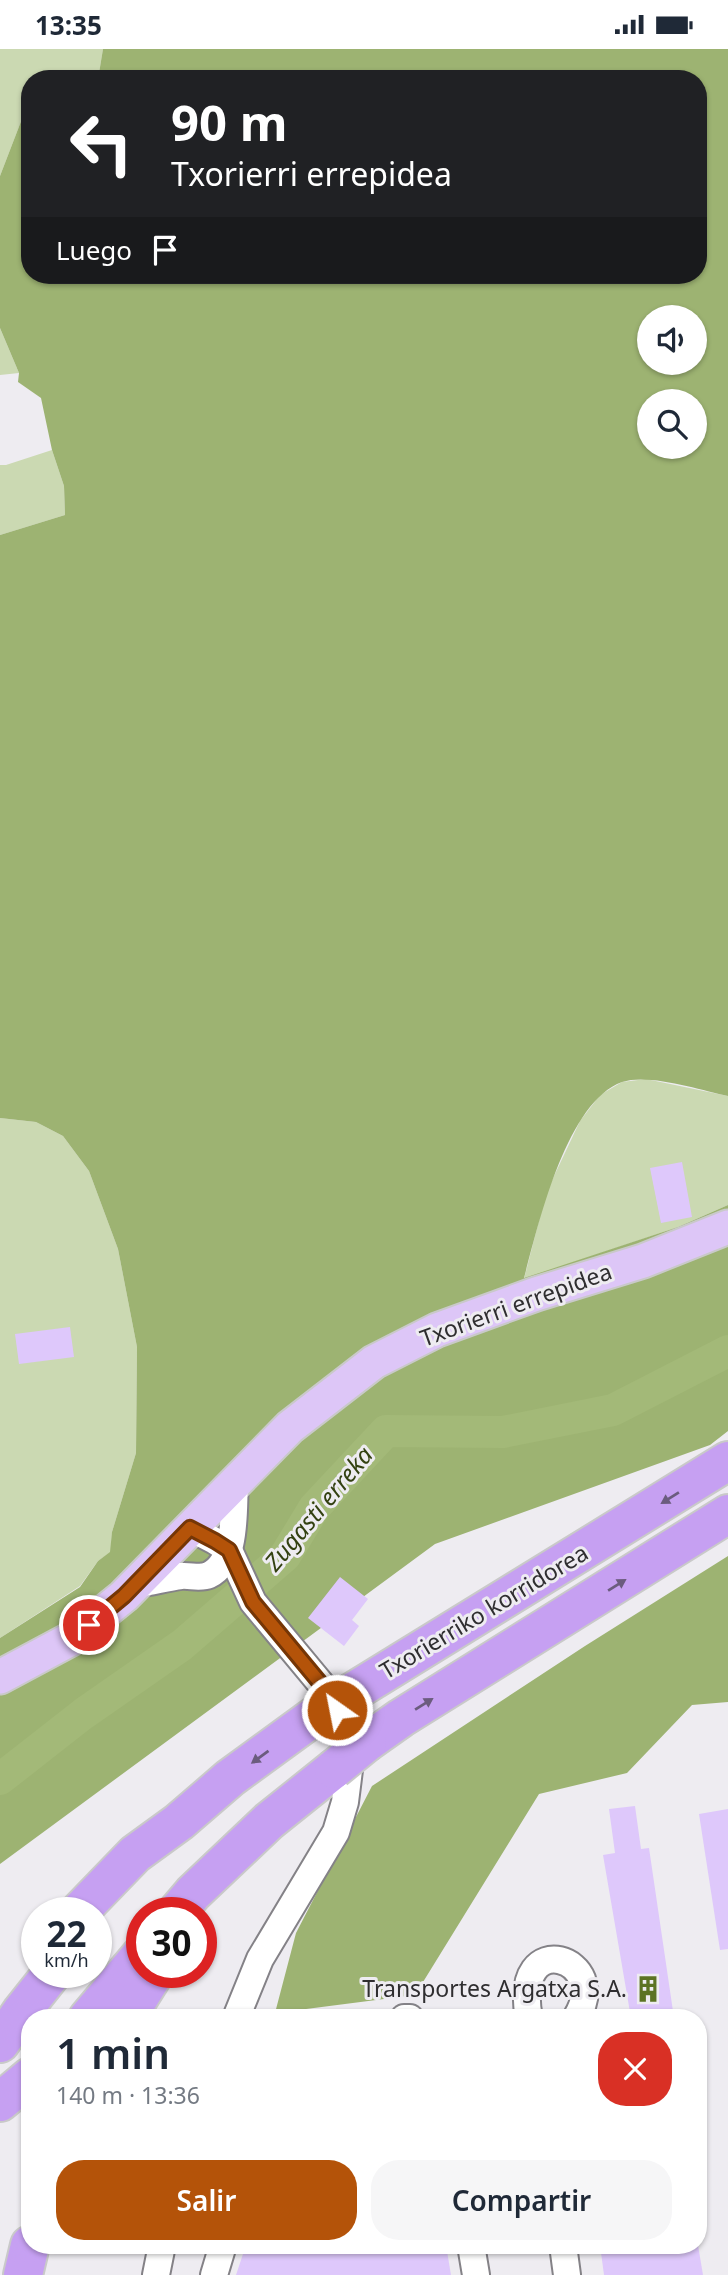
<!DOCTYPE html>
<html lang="es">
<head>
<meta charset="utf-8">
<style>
  :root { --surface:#fff; --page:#f6f6f7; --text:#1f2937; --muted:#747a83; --accent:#b45309 }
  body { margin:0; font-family:"Noto Sans",sans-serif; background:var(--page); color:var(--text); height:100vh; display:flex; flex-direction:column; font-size:26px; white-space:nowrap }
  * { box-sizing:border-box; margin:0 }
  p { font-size:23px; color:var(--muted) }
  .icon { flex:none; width:38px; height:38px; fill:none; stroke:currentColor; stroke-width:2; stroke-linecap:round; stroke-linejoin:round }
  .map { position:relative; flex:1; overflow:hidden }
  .drawer { position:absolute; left:21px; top:1960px; width:686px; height:245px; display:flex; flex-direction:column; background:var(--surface); border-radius:28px; box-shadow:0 2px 5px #0004 }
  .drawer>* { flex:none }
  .guide { position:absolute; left:21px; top:21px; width:686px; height:214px; border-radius:28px; box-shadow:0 2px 5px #0004; background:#202124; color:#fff; overflow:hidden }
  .tools { position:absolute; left:637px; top:256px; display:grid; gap:14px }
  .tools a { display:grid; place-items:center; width:70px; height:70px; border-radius:50%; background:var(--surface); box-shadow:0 2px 5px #0004; font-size:35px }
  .speed { position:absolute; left:21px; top:1848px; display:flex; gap:14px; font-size:35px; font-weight:700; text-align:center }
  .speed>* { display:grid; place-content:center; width:91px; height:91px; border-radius:50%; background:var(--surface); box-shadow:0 2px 5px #0004; line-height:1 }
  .speed small { font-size:18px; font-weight:400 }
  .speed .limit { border:10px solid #d22; background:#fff; color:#111 }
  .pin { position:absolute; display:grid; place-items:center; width:60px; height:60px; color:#fff; margin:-30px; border:4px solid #fff; border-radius:50%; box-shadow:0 2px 7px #0007 }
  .me { position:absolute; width:77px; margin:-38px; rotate:327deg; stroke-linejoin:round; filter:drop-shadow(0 0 5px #0008) }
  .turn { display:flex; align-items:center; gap:24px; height:147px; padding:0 35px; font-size:32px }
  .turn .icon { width:91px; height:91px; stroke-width:2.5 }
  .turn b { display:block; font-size:49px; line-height:60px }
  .then { display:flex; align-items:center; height:66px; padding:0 35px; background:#0003; gap:14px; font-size:26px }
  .round { display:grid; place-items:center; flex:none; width:74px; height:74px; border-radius:28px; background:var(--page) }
  .summary { display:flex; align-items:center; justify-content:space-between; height:119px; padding:0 35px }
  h1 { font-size:42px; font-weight:600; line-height:52px }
  .button { display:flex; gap:14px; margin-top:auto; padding:14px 35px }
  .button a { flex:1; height:80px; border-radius:28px; background:var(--accent); color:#fff; font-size:28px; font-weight:600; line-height:80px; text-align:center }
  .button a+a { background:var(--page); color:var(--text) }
  .status { display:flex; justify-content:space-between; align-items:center; height:49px; padding:0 35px; background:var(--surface); direction:ltr }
  .status svg { height:19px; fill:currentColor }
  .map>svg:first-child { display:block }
  .green { fill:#cbd9b2 }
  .forest { fill:#9db372; fill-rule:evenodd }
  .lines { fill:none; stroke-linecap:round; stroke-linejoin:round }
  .river { stroke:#a3b978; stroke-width:32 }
  .building { fill:#dec8fb }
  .minor-casing { stroke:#848287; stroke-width:30 }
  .major-casing { stroke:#c9c9c9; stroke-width:37 }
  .highway-casing { stroke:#c9c9c9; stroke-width:42 }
  .minor { stroke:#fff; stroke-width:26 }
  .major { stroke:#ddc6f7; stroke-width:33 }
  .highway { stroke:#c6a0f2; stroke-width:38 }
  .highway-bridge-casing { stroke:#c9c9c9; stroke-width:42; stroke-linecap:butt }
  .highway-bridge { stroke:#c6a0f2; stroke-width:38 }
  .oneway { fill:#6b5c7e }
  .route-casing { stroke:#753606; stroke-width:18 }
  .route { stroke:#b45309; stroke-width:12 }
  .labels { text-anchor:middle; stroke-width:6; stroke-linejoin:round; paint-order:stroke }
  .street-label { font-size:23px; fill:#2f2e30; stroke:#eeecf1 }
  .poi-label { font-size:23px; fill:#2f2e30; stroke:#eeecf1; text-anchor:end }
  .water-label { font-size:24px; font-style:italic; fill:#334111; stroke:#eeecf1 }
</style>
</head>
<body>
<div class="status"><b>13:35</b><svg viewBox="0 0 49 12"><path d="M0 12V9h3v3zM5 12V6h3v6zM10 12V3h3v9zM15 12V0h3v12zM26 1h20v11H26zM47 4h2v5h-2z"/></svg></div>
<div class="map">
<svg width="728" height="2226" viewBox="0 0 728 2226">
  <rect width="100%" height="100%" fill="#eeecf1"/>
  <!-- green -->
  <g class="green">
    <path d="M0,0h103l-5,30h-68v19l-30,78z"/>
    <path d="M0,279l19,45 -19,2z"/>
    <path d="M52,401l12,36 1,29 -65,20v-70h6z"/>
    <path d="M646,1030l82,17v109l-50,22 -154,52 22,-86 34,-72 20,-26 22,-13z"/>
    <path d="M0,1069l36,4 27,14 26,35 29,78 19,98 -1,106 -24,79 -1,20 -13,9 -18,25 -80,52z"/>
  </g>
  <!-- forest -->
  <g class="forest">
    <path d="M103,0h625v1047c-28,-6 -79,-23 -106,-14 -56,20 -84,144 -98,196l154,-51 50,-22v226l-18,14 -275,99 -435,320v-226l80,-51 18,-26 12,-9 2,-20 24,-79 1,-106 -19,-98 -29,-78 -26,-35 -27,-14 -36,-4v-583l65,-20 -1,-29 -12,-36 -11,-52 -23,-16 1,-9 -19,-45v-152l30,-78v177h668v-196h-600zM649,268h46v45h-46zM649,352h46v45h-46z"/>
    <path d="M728,1507v146l-36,3 -65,68 -88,21 -124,201 -140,18 21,-80 76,-147 213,-140z"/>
  </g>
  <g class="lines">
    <!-- river -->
    <path class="river" d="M0,1730l83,-65 99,-69 103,-89 29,-48 72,-77 117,1 110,-22 115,-59"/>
  </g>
  <!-- building -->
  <g class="building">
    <path d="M682,1113l10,55 -31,6 -11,-55z"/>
    <path d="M70,1278l4,30 -55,7 -4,-30z"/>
    <path d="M340,1528l28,22 -16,21 7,6 -15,20 -36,-28z"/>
    <path d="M635,1757l6,43 8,-1 25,170h-43l-28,-163 12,-2 -6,-44z"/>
    <path d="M728,1760v140l-8,1 -21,-136z"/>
    <path d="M246,2196h200l5,30h-215z"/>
    <path d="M600,2196h98l5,30h-99z"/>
  </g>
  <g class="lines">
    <defs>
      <g id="minor">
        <path d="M190,1479l25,13 14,9 24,52 73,88 17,32 6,23 1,17 -5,40 -9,30 -76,127 -24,59"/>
        <path d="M137,1535c15,-2 29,-6 44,-8 9,-1 19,3 28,-1 29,-14 24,-65 26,-92"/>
        <path d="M404,1969h6"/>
        <path d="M529,1969c-18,-94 85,-60 47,0"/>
        <path d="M471,2196l5,30"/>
        <path d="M563,2196l4,30"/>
        <path d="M156,2226l6,-30"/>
        <path d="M214,2226l9,-30"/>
      </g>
      <path id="major" d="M0,1628l71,-38 53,-43 166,-169 84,-65 63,-32 99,-36 107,-33 85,-34"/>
      <g id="highway">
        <path d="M348,1646l380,-234"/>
        <path d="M367,1693l34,-24 327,-204"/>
        <path d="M78,1864l57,-59 44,-32 51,-44 85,-62"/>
        <path d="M176,1864l17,-20 76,-72 65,-52"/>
        <path d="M88,1969l54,-64"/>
        <path d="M126,1969l29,-46"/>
        <path d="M0,1994l22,-32 31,-39"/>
        <path d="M0,2053l30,-25"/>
        <path d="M23,2226l7,-30"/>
      </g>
    </defs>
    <!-- minor casing -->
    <use href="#minor" class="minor-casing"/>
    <!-- major casing -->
    <use href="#major" class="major-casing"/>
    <!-- highway casing -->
    <use href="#highway" class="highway-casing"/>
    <!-- minor -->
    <use href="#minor" class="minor"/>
    <!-- major -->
    <use href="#major" class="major"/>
    <!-- highway -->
    <use href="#highway" class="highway"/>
    <defs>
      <g id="highway-bridge">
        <path d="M315,1667l33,-21"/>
        <path d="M334,1720l33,-27"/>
      </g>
    </defs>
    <!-- highway-bridge casing -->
    <use href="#highway-bridge" class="highway-bridge-casing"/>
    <!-- highway-bridge -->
    <use href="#highway-bridge" class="highway-bridge"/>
  </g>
  <!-- one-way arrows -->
  <defs><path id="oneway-solid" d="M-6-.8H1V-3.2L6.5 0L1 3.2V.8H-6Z" transform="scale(1.75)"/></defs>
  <g class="oneway">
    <use href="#oneway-solid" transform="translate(670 1449) rotate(148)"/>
    <use href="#oneway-solid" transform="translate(617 1536) rotate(-32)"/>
    <use href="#oneway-solid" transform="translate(424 1655) rotate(-32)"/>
    <use href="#oneway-solid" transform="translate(260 1708) rotate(144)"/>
  </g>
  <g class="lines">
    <defs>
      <path id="route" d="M89,1576l35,-29 66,-68 25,13 14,9 24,52 73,88 11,20"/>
    </defs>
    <!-- route casing -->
    <use href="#route" class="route-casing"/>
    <!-- route -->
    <use href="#route" class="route"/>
  </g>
  <!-- icons -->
  <defs>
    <symbol id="building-bare" viewBox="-9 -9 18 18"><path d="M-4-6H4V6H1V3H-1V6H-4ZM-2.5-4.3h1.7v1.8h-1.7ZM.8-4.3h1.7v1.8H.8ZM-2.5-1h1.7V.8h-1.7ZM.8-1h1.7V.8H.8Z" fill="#5c7324" stroke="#eeecf1" stroke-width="2.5" paint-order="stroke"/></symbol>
  </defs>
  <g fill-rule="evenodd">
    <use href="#building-bare" x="629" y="1921" width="38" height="38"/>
  </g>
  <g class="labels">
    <!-- street labels -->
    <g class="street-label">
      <text transform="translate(516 1256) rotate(-20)" y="8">Txorierri errepidea</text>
      <text transform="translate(484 1563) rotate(-31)" y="8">Txorierriko korridorea</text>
    </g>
    <!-- poi labels -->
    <g class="poi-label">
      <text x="627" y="1948">Transportes Argatxa S.A.</text>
    </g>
    <!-- water labels -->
    <g class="water-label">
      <text transform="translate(319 1460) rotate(-50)" y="8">Zugasti erreka</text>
    </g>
  </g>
</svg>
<div class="tools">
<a><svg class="icon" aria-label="sound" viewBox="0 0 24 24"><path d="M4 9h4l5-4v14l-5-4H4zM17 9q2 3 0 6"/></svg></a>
<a><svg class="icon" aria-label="search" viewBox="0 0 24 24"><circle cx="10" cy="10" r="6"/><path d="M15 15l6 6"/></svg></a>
</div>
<div class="speed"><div>22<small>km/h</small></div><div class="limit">30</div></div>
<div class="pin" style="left:89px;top:1576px;background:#d93025"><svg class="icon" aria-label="arrive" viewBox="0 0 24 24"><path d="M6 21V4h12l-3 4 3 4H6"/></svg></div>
<svg class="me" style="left:337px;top:1661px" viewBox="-20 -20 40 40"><circle r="17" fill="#b45309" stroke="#fff" stroke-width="3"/><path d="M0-11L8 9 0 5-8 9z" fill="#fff"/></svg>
<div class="guide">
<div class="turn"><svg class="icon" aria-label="left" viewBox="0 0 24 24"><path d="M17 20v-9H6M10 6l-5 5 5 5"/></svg><div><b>90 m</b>Txorierri errepidea</div></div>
<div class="then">Luego<svg class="icon" aria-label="arrive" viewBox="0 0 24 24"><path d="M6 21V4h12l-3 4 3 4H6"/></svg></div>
</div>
<section class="drawer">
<div class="summary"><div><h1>1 min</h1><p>140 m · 13:36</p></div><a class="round" style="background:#d93025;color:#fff"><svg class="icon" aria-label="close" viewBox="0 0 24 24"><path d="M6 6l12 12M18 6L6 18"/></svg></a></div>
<div class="button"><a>Salir</a><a>Compartir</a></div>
</section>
</div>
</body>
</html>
